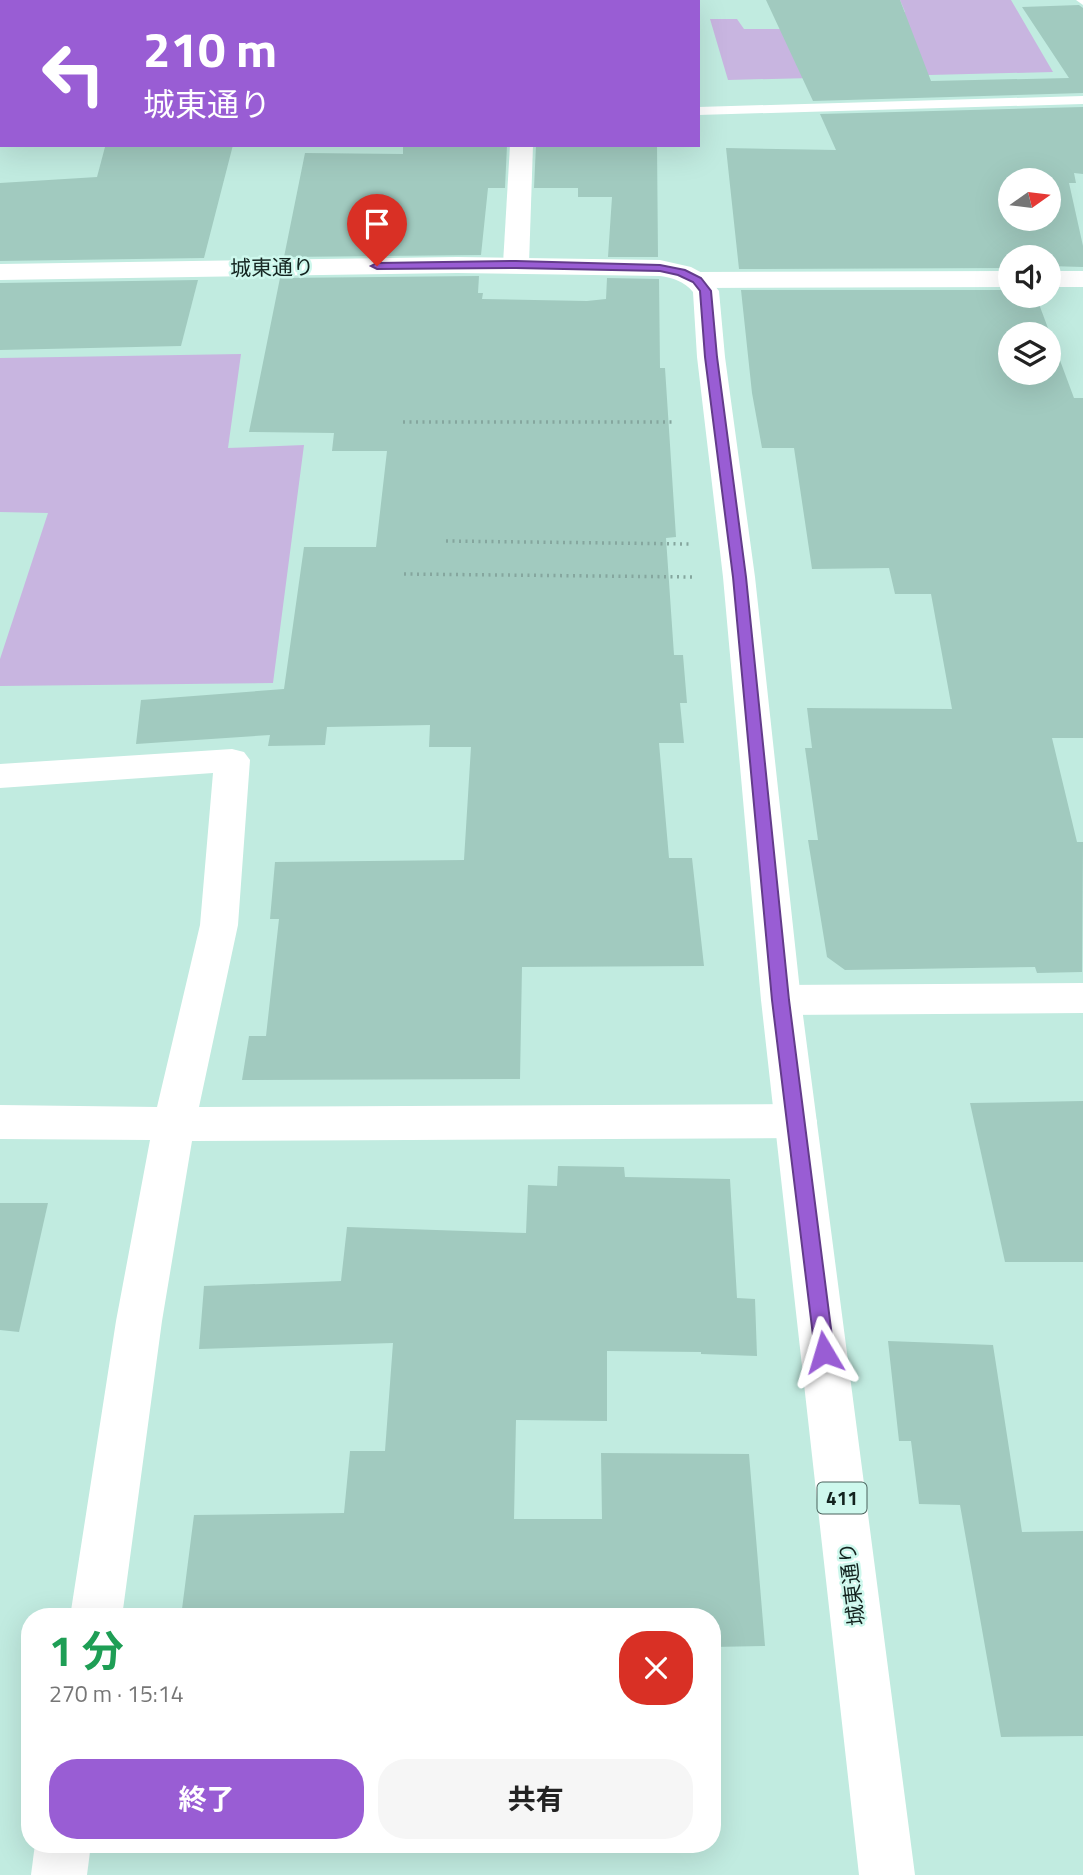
<!DOCTYPE html>
<html lang="ja">
<head>
<meta charset="utf-8">
<style>
  :root { --surface:#fff; --page:#f6f6f6; --text:#222; --muted:#767676; --accent:#995dd4 }
  body { margin:0; font-family:"Titillium Web","Noto Sans JP",sans-serif; background:var(--page); color:var(--text); height:100vh; display:flex; flex-direction:column; font-size:26px; white-space:nowrap }
  * { box-sizing:border-box; margin:0 }
  p { font-size:23px; color:var(--muted) }
  .icon { flex:none; width:38px; height:38px; fill:none; stroke:currentColor; stroke-width:2; stroke-linecap:round; stroke-linejoin:round }
  .map { position:relative; flex:1; overflow:hidden }
  .panel { position:absolute; left:21px; top:1608px; width:700px; height:245px; display:flex; flex-direction:column; background:var(--surface); border-radius:28px; box-shadow:0 7px 28px #0002 }
  .panel>* { flex:none }
  .guide { position:absolute; left:0px; top:0px; width:700px; height:147px; box-shadow:0 7px 28px #0002; background:#995dd4; color:#fff; overflow:hidden }
  .needle { width:46px; rotate:76deg }
  .fabs { position:absolute; left:998px; top:168px; display:grid; gap:14px }
  .fabs a { display:grid; place-items:center; width:63px; height:63px; border-radius:50%; background:var(--surface); box-shadow:0 7px 28px #0002; font-size:35px }
  .pin { position:absolute; display:grid; place-items:center; width:60px; height:60px; color:#fff; margin:-72px -30px; border-radius:50% 50% 50% 0; rotate:-45deg; box-shadow:0 0 7px #0007 }
  .pin .icon { rotate:45deg }
  .me { position:absolute; width:77px; margin:-38px; rotate:353deg; stroke-linejoin:round; filter:drop-shadow(0 0 5px #0008) }
  .turn { display:flex; align-items:center; gap:24px; height:147px; padding:0 28px; font-size:32px }
  .turn .icon { width:91px; height:91px; stroke-width:2.5 }
  .turn b { display:block; font-size:49px; line-height:60px }
  .round { display:grid; place-items:center; flex:none; width:74px; height:74px; border-radius:28px; background:var(--page) }
  .headline { display:flex; align-items:center; justify-content:space-between; height:119px; padding:0 28px }
  h1 { font-size:42px; font-weight:700; line-height:52px; color:#1e9e55 }
  .cta { display:flex; gap:14px; margin-top:auto; padding:14px 28px }
  .cta a { flex:1; height:80px; border-radius:28px; background:var(--accent); color:#fff; font-size:28px; font-weight:700; line-height:80px; text-align:center }
  .cta a+a { background:var(--page); color:var(--text) }
  .map>svg:first-child { display:block }
  .green { fill:#c8b5e0 }
  .building { fill:#a1cabf; fill-rule:evenodd }
  .lines { fill:none; stroke-linecap:round; stroke-linejoin:round }
  .path { stroke:#85a69e; stroke-width:3.5; stroke-dasharray:2 4.5; stroke-linecap:butt }
  .service { fill:#fff; fill-rule:evenodd }
  .minor { fill:#fff; fill-rule:evenodd }
  .tertiary { fill:#fff; fill-rule:evenodd }
  .trunk { fill:#fff; fill-rule:evenodd }
  .route { fill:#995dd4; stroke:#633c8a; stroke-width:2 }
  .labels { text-anchor:middle; stroke-width:5; stroke-linejoin:round; paint-order:stroke }
  .shield { fill:#cef8ed; stroke:#4b635d; stroke-width:2 }
  .shield-label { font-size:19px; font-weight:bold; fill:#13231f }
  .street-label { font-size:21px; fill:#13231f; stroke:#cef8ed }
</style>
</head>
<body>
<div class="map">
<svg width="1083" height="1875" viewBox="0 0 1083 1875">
  <rect width="100%" height="100%" fill="#c1ebe0"/>
  <!-- green -->
  <g class="green">
    <path d="M900,0h111l42,72 -325,8 -18,-61h27l7,10h155l-9,-17h15z"/>
    <path d="M241,354l-13,94 76,-3 -31,238 -273,3v-27l48,-146 -48,-1v-154z"/>
  </g>
  <!-- building -->
  <g class="building">
    <path d="M766,0h134l31,81 138,-3 -47,-71 57,-2 4,3v85l-270,8z"/>
    <path d="M1083,107v67l-9,-1 2,10h-7l14,63v21l-35,-1v-9h-38v11l-271,1 -13,-121 110,2 -16,-36zM1010,180h38v39h-38z"/>
    <path d="M170,145h63l-29,113 -204,3v-78l97,-6 8,-30z"/>
    <path d="M403,145h104l-2,43h-17l-7,67 -197,2 21,-104 98,1z"/>
    <path d="M536,145h121l1,112h-50l4,-60h-34v-9h-44z"/>
    <path d="M479,276l-1,17h5l-1,6 105,2 19,-2 1,-21 52,1 1,89h5l11,169 -10,1 8,117h9l4,48h-7l4,40h-25l10,115h23l12,108 -182,1 -2,112 -278,1 7,-44h17l13,-117h-9l5,-57 189,-2 7,-113h-42l1,-22 -103,2 -2,18 -57,1 2,-11 -134,9 5,-44 143,-11 20,-142h72l11,-96h-55l2,-18 -85,-1 31,-154z"/>
    <path d="M198,280l-17,66 -181,4v-67z"/>
    <path d="M741,290h269v6h26l38,102h9v340h-31l25,104h6l-1,130 -45,1 -2,-6 -190,3 -18,-13 -19,-117h10l-13,-92h7l-5,-40 145,1 -21,-115h-36l-6,-26 -77,1 -18,-121h-32l-10,-55zM1010,334h38v39h-38z"/>
    <path d="M1083,1101v161h-78l-35,-159z"/>
    <path d="M558,1166l66,1 1,10 105,2 7,119 18,1 2,57 -56,-2v-2l-94,-1v70l-91,-1 -2,99h88l-1,-66 148,1 16,192 -53,1v-30h-531l13,-102 150,-2 6,-62h35l8,-108 -194,6 5,-63 137,-5 6,-54 179,6 2,-48 29,1z"/>
    <path d="M0,1203h48l-29,129 -19,-2z"/>
    <path d="M888,1341l105,4 29,187 61,-1v205l-82,1 -41,-232 -41,-1 -8,-63h-12z"/>
  </g>
  <g class="lines">
    <!-- path -->
    <g class="path">
      <path d="M403,422h272"/>
      <path d="M446,541l244,3"/>
      <path d="M404,574l290,3"/>
    </g>
    <!-- service -->
    <g class="service">
      <path d="M1076,0h7v5z"/>
      <rect x="0" y="87" width="2" height="8"/>
      <path d="M1083,96v8l-385,11v-8z"/>
    </g>
    <!-- minor -->
    <g class="minor">
      <path d="M1010,271v16l-313,1 -9,-3 -4,-5 4,-5 9,-3z"/>
      <rect x="1048" y="271" width="35" height="16"/>
      <path d="M232,749l12,3 6,8 -12,165 -39,182 597,-3 15,5 6,12 -6,12 -15,5 -604,3 -30,180 -40,296h-52l46,-296 34,-181 -150,-1v-34l157,2 43,-182 13,-152 -213,15v-24z"/>
      <path d="M1083,983v30l-302,2 -14,-5 -6,-10 6,-10 14,-5z"/>
      <path d="M35,1844h56l-4,31h-56z"/>
    </g>
    <!-- tertiary -->
    <g class="tertiary">
      <rect x="515" y="0" width="20" height="2"/>
      <path d="M510,145h23l-4,119 -4,5 -9,3 -9,-3 -4,-5z"/>
    </g>
    <!-- trunk -->
    <path class="trunk" d="M457,257l203,3 31,7 15,8 13,16 6,66 30,220 46,423 114,875h-56l-98,-875 -38,-423 -26,-220 -4,-65c-9,-11 -20,-14 -33,-16l-203,-3 -457,7v-16z"/>
  </g>
  <!-- route -->
  <path class="route" d="M516,261l144,4 25,5 16,8 10,13 6,66 29,220 43,423 45,352 -3,6 -7,2 -7,-2 -2,-6 -43,-352 -39,-423 -28,-220 -5,-66 -7,-9 -15,-7 -18,-4 -144,-3 -139,1 -6,-3 6,-3z"/>
  <g class="labels">
    <!-- shield labels -->
    <rect class="shield" x="817.5" y="1482.5" width="49" height="31" rx="5"/>
    <g class="shield-label">
      <text x="842" y="1505">411</text>
    </g>
    <!-- street labels -->
    <g class="street-label">
      <text transform="translate(272 268) rotate(-1)" y="7">城東通り</text>
      <text transform="translate(852 1584) rotate(-97)" y="7">城東通り</text>
    </g>
  </g>
</svg>
<div class="fabs">
<a><svg class="needle" viewBox="-14 -14 28 28"><path d="M0-13l5 13h-10z" fill="#e53935"/><path d="M0 13l5-13h-10z" fill="#767676"/></svg></a>
<a><svg class="icon" aria-label="sound" viewBox="0 0 24 24"><path d="M4 9h4l5-4v14l-5-4H4zM17 9q2 3 0 6"/></svg></a>
<a><svg class="icon" aria-label="layers" viewBox="0 0 24 24"><path d="M12 4l9 5-9 5-9-5zM3 14l9 5 9-5"/></svg></a>
</div>
<div class="pin" style="left:377px;top:266px;background:#d93025"><svg class="icon" aria-label="arrive" viewBox="0 0 24 24"><path d="M6 21V4h12l-3 4 3 4H6"/></svg></div>
<svg class="me" style="left:824px;top:1352px" viewBox="-20 -20 40 40"><path d="M0-17L14 15 0 8-14 15z" fill="#995dd4" stroke="#fff" stroke-width="4"/></svg>
<div class="guide">
<div class="turn"><svg class="icon" aria-label="left" viewBox="0 0 24 24"><path d="M17 20v-9H6M10 6l-5 5 5 5"/></svg><div><b>210 m</b>城東通り</div></div>
</div>
<section class="panel">
<div class="headline"><div><h1>1 分</h1><p>270 m · 15:14</p></div><a class="round" style="background:#d93025;color:#fff"><svg class="icon" aria-label="close" viewBox="0 0 24 24"><path d="M6 6l12 12M18 6L6 18"/></svg></a></div>
<div class="cta"><a>終了</a><a>共有</a></div>
</section>
</div>
</body>
</html>
